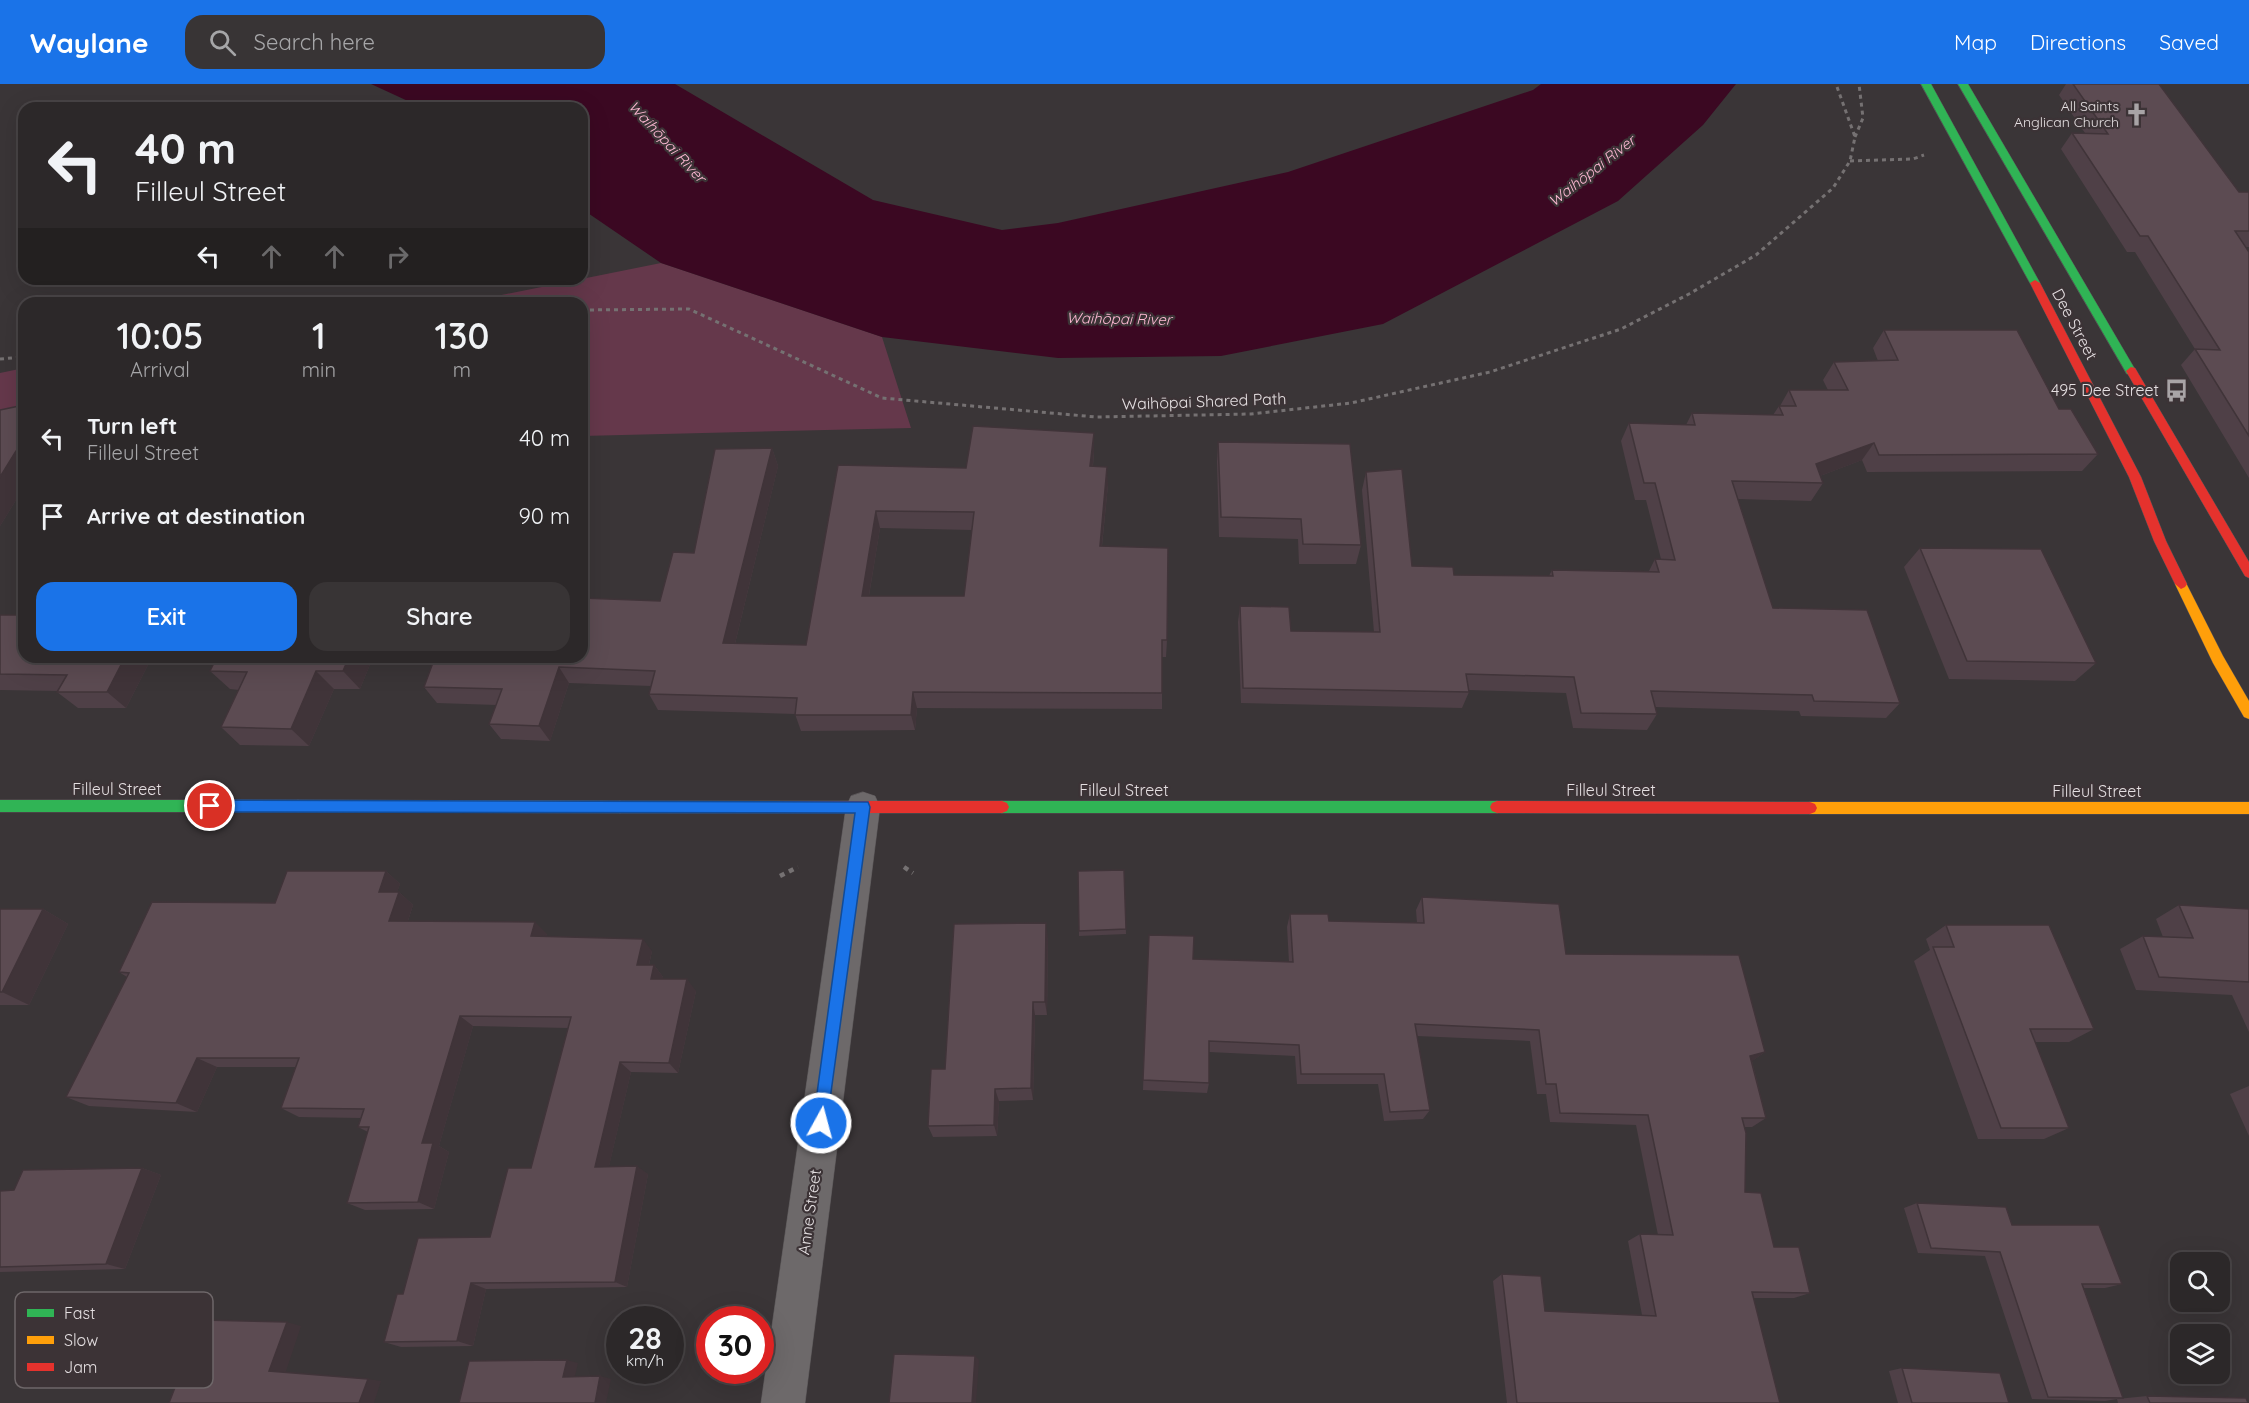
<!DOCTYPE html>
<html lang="en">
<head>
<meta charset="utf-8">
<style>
  :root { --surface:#2c2829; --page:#383435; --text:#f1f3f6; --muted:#a6a6a8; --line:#484446; --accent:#1a73e8 }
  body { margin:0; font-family:Quicksand,sans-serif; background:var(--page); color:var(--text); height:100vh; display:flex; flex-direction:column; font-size:22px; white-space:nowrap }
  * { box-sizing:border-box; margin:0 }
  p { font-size:20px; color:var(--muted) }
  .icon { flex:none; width:33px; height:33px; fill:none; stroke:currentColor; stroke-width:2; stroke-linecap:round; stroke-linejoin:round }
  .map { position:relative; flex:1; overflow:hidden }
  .sheet { position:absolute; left:18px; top:213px; width:570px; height:366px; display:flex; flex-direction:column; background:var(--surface); border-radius:18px; box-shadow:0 6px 24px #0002,0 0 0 2px var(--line) }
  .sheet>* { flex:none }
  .top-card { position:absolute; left:18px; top:18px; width:570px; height:183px; border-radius:18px; box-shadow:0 6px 24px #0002,0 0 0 2px var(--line); background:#2c2829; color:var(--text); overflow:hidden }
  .buttons { position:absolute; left:2170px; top:1168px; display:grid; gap:12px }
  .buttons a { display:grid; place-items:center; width:60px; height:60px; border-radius:12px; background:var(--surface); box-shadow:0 6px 24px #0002,0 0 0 2px var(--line); font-size:30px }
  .speed { position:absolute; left:606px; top:1222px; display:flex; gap:12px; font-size:30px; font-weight:700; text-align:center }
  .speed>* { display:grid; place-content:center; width:78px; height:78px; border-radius:50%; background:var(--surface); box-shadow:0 6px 24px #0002,0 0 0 2px var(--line); line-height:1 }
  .speed small { font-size:15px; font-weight:400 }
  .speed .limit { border:9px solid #d22; background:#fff; color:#111 }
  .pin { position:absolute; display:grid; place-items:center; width:51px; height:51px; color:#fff; margin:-26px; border:3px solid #fff; border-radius:50%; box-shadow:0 2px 6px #0007 }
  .me { position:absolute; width:66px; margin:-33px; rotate:7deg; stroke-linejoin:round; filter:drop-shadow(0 0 4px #0008) }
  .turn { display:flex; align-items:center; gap:21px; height:126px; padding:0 18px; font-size:27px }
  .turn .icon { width:78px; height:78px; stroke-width:2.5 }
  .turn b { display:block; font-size:42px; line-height:51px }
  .lanes { display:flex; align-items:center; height:57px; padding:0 18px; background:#0003; justify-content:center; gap:30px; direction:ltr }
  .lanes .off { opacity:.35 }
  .eta { display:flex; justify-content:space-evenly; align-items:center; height:102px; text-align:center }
  .eta b { font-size:36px; font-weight:600; line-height:42px }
  .cta { display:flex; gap:12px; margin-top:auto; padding:12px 18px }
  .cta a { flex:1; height:69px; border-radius:18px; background:var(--accent); color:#fff; font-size:24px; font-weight:600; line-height:69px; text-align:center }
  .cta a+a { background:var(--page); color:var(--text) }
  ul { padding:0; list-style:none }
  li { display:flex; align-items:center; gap:18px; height:78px; padding:0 18px }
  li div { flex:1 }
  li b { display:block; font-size:22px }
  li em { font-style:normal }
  header { display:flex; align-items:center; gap:36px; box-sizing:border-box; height:84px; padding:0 30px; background:var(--accent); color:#fff }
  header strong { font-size:28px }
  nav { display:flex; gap:33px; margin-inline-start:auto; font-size:21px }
  .search { width:420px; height:54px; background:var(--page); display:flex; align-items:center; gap:15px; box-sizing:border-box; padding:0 21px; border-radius:18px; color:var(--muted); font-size:22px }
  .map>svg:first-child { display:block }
  .green { fill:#65384b }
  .water { fill:#3b0822 }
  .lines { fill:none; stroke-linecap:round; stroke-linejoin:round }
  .street-casing { stroke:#585456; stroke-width:1 }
  .fast-casing { stroke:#585456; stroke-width:1 }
  .slow-casing { stroke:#585456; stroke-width:1 }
  .jam-casing { stroke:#585456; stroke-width:1 }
  .path-far1 { stroke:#757172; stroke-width:3; stroke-dasharray:4 4; stroke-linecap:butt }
  .path { stroke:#757172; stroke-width:4.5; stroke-dasharray:5 5; stroke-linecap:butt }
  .street { fill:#6d696a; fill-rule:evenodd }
  .fast { fill:#30b455; fill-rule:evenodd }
  .slow { fill:#ff9f0a; fill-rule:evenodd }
  .jam { fill:#e5322d; fill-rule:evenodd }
  .wall { fill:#4f4047; fill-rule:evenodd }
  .shaded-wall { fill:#403439 }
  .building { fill:#5c4b52; stroke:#403439; stroke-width:1.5; fill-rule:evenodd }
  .route { fill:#1a73e8; stroke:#114b97; stroke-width:1.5 }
  .labels { text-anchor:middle; stroke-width:4.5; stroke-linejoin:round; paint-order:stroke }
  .far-poi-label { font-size:14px; fill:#e4dfe1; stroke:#3c3336; text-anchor:end }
  .far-water-label { font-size:15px; font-style:italic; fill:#feb9d4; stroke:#3c3336 }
  .street-label { font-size:16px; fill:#e4dfe1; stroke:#3c3336 }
  .poi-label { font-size:16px; fill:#e4dfe1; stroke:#3c3336; text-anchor:end }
  .key { fill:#3c3336; stroke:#6e6769; stroke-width:1.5 }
  .key-label { font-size:16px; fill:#e4dfe1 }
</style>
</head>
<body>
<header>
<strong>Waylane</strong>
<div class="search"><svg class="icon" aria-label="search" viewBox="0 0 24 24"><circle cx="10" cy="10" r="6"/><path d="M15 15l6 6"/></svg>Search here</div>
<nav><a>Map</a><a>Directions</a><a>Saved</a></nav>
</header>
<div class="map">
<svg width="2249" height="1319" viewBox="0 0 2249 1319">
  <rect width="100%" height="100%" fill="#3a3537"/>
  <!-- green -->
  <g class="green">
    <path d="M661,179l221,74 29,91 -329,8v-133h-120z"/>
    <path d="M24,284v91l-24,1v-87z"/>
  </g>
  <!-- water -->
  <path class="water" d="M371,0h304l198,116 129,30 56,-7 230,-51 245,-82 8,-6h195l-33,41 -85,76 -235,123 -162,32 -163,2 -176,-21 -221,-74 -79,-54v-101h-159z"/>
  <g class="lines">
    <defs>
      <path id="street" d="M863,708l12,4 5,11 -75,596h-44l85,-596 5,-11z"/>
      <g id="fast">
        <path d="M1921,0h10l109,199 -1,2 -4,1 -5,-3z"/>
        <path d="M1958,0h10l168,287 -1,3h-8z"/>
        <path d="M0,716h298l5,2 2,4 -2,4 -5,2h-298z"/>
        <path d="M1002,717h495l5,2 2,4 -2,4 -5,2h-495l-5,-2 -2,-4 2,-4z"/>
      </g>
      <g id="slow">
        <path d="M2181,495l4,2 38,75 26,45v18l-5,-2 -31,-54 -38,-79z"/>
        <path d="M298,716l322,1 5,2 2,4 -2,4 -5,2 -322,-1 -5,-2 -2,-4 2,-4z"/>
        <path d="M1810,718h439v12h-439l-5,-2 -2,-4 2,-4z"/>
      </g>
      <g id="jam">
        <path d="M2035,196l5,3 101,194 25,64 21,43 -2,3 -4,2 -6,-5 -21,-43 -25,-64 -99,-194z"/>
        <path d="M2131,283l4,1 114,194v16l-4,-2 -119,-205z"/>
        <path d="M620,717h382l5,2 2,4 -2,4 -5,2h-382l-5,-2 -2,-4 2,-4z"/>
        <path d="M1497,717l313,1 5,2 2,4 -2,4 -5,2 -313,-1 -5,-2 -2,-4 2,-4z"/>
      </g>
    </defs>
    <!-- street casing -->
    <use href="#street" class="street-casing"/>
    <!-- fast casing -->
    <use href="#fast" class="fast-casing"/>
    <!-- slow casing -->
    <use href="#slow" class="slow-casing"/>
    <!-- jam casing -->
    <use href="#jam" class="jam-casing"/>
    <!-- path-far1 -->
    <g class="path-far1">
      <path d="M1855,53l8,-19 -4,-34"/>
      <path d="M1850,77l63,-2 11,-4"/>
      <path d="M582,226l107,-1 193,89 214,19 155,-3 100,-11 139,-31 131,-43 68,-35 67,-39 77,-67 17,-27 5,-24 -19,-53"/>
      <path d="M0,275l24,-2"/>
    </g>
    <!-- path -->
    <g class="path">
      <path d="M904,783l9,6"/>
      <path d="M780,792l18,-9"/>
    </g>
    <!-- street -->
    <use href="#street" class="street"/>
    <!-- fast -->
    <use href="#fast" class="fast"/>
    <!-- slow -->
    <use href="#slow" class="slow"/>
    <!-- jam -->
    <use href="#jam" class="jam"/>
  </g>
  <!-- wall -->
  <g class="wall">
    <path d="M2066,0h7l166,108h10v55h-3l3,5v226l-68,-113 14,-16 -60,-97h-8l-66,-103 11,-16h13l-26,-38z"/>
    <path d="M1884,246l175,79 39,45 -16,17 -215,1 -5,-12 -42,16 3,7 -12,18 -73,-2 35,109 127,95 -14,15 -85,-2 -2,-5 -144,-4 2,7 -10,16 -74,-2 -7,-35 -98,-3 1,2 -7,16 -221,-5 -3,-81 2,-16 51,25 83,1 -12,-142 4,-18 46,94 42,9 95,1 3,-6 97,1 6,-12h6l-15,-59h-11l-14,-59 8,-18 57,2 6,-12 81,2 6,-9h1l9,-16h39l-5,-10 11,-18 44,-1 -5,-13z"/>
    <path d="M24,321v82l-24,39v-116z"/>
    <path d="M1218,358l143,103 -5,19h-57l-1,-25 -79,-2 -2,-75z"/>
    <path d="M772,364l6,18 -43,178 71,1 32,-180 128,3 128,-17 -1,15 15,19 -6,61 65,94 -1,17h-4v52l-245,-1 -2,22 -114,1 -6,-17 -137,-4 -9,-16 2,-8 -82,-3 -19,58 -49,-2 -12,-15 7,-19 -59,-2 -13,-16 8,-23h-33l-6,-7h189l78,-56zM880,444l92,2 -8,66h-95z"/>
    <path d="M1920,464l176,115 -21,18 -126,-2 -45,-112z"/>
    <path d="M0,531l24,42h150l-4,8h-22l-22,43h-48l-21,-16 1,-1 -58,-1z"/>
    <path d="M217,573h156l-13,32h-26l-25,57 -69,-1 -19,-18 18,-37 -9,-1 -20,-18z"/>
    <path d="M1124,786l2,64 -47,2v-5z"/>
    <path d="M386,787l14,13 -3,8h2l14,13 -5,16 139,13 -1,2 106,15 -3,14h5l9,12v2l33,12 -18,82 -47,-1 -22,94 39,8 -21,113 -141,2 -13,57 -72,1 -17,-5 19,-48 87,-57 41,-69 37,-140 -95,-2 -34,120 10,6 -15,57 -69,1 -18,-7 21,-71 -10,-5 3,-9 -62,-1 -18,-9 15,-41h-79l-20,45 -108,-6 -23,-9 61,-120 -8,-5 156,-69z"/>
    <path d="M1422,813l144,57 199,98 -13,9 14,57 -14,9h-8l1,65 29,55 36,46 -16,5h-41l27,105h-273l-14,-122 9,-7 43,37 97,4 -14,-74 12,-7 18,1 -22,-110 -86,-3 -4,-28h-9l-7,-53 -113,-5 13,74 -7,9 -39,2 -6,-37h-81l-2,-28 -86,-4v31l-2,10 -64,-3 6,-155 44,24 96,3 -2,-35 3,-13 39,7 88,2 -1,-13z"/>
    <path d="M2179,821l70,4v123l-17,-37 -96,-5 -16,-41 23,-13 20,1 -7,-18z"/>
    <path d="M0,825h43l25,15 -39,81h-29z"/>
    <path d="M1946,841l148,104 -25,13h-34l34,86 -25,11h-66l-64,-178 16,-11 -4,-11z"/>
    <path d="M1048,854l-1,77h-12l-2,85 -34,1 -2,35 -64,1 -5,-11 17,-57z"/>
    <path d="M2249,1002v50l-19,-42z"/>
    <path d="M142,1084l19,7 -36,94 -125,3v-81l14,-1z"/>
    <path d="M1917,1119l95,22 110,59 -17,4h-22l40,110 -18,3 -73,-2 -47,-143 -67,-3 -14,-45z"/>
    <path d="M1902,1284l107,35h-111l-9,-32z"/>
    <path d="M2147,1312l101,7h-130l-1,-4z"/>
  </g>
  <!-- shaded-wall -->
  <g class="shaded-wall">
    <path d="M1094,349v18l-3,33 -1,-18z"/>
    <path d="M1874,359l-12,17 -58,22 12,-18z"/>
    <path d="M772,364l6,18 -47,194 -8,-17z"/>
    <path d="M16,367l8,8v28l-24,39v-49z"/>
    <path d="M1107,383l1,18 -8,78v-17z"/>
    <path d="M876,427l4,17 -14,85 -4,-17z"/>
    <path d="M125,573h13l10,8 -22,43 -19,-16z"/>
    <path d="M161,573h13l-4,8z"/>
    <path d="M349,573h24l-13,32 -17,-18z"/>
    <path d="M559,583l10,16 -19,58 -11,-15z"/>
    <path d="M316,587l18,18 -25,57 -18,-17z"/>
    <path d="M913,608l4,16 -2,22 -4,-15z"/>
    <path d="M386,787l14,13 -7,21 -14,-13z"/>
    <path d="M399,808l14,13 -9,28 -15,-12z"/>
    <path d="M43,825l25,15 -39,81 -27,-13z"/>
    <path d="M535,838l12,12 -4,14 -12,-12z"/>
    <path d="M1046,839l2,15 -1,77 -2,-13z"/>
    <path d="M643,855l9,12 -6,26 -9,-12z"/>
    <path d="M654,881l9,12 -2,13 -10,-11z"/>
    <path d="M687,895l9,12 -18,82 -9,-10z"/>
    <path d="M1033,918l2,13 -2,85 -2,-12z"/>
    <path d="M460,932l13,10 -34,120 10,6 -15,57 -16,-7 4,-59z"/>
    <path d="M1765,968l-14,10 -1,-6z"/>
    <path d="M197,974l20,9 -20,45 -21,-9z"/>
    <path d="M620,978l11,10 -24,103 -12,-8z"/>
    <path d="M995,1005l4,12 -2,35 -3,-11z"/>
    <path d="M637,1082l11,8 -21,113 -12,-5z"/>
    <path d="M142,1084l19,7 -36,94 -19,-5z"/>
    <path d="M471,1199l15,6 -13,57 -16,-5z"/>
    <path d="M287,1238l14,4 -16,48 -16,-3z"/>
    <path d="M975,1272l4,4 -3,43h-4z"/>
    <path d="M567,1276l11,3 -4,17 -11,-3z"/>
    <path d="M600,1292l11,3 -5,24h-11z"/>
    <path d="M368,1295l13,2 -7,22h-15z"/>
  </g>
  <!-- building -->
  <g class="building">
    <path d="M2073,0h86l80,108h10v39h-14l14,21v184l-54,-87 25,1 -72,-114h-8l-68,-103 36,1z"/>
    <path d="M1884,246h133l42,79h12l27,45 -219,1 -5,-12 -58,21 7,19 -91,-2 41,127 94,2 33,93 -86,-2 -2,-6 -161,-4 6,23 -76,-1 -7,-36 -108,-3 3,18 -226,-4 -3,-82 49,1 2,24 89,1 -14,-160 36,-3 10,97 41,1 1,8 99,1 -1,-6 107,2 -4,-13 20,1 -20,-77h-11l-15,-60 66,2 -3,-12 91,2 -4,-9h17l-7,-16h59l-14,-28 64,-2z"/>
    <path d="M24,321v46h-8l-16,26v-67z"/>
    <path d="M973,342l121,7 -4,33 17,1 -7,79 68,2 -1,92h-5v53l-249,-1 -2,23h-116l2,-17 -148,-4 6,-23 -96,-4 -20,59 -50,-2 13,-35 -78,-2 11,-30h147v-59l78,3 13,-49 21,1 21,-104 57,-1 -49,195 83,2 32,-180 128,3zM876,427l98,1 -10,84h-102z"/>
    <path d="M1218,358l132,2 11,101 -58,-1 -2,-25 -80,-2z"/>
    <path d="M1920,464l121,1 55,114 -129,-2z"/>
    <path d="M0,531h24v42h101l-18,35h-50l10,-17 -67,-1z"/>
    <path d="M217,573h132l-6,14h-27l-25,58 -70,-2 26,-55 -37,-1z"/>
    <path d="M1124,786l2,59 -47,2 -1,-60z"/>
    <path d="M287,787h99l-7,21h20l-10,29 146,1 -4,14 112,3 -6,26h17l-3,14h36l-18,84 -49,-1 -25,105 42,-1 -22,116 -144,1 -14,58 -73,1 13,-48h6l15,-56 72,-1 18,-69h23l40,-151 -111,-1 -38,127h11l-15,59 -71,1 22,-76h-11l6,-18 -83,-1 18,-50h-102l-21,45 -110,-6 63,-124 -10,-1 33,-70 123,1z"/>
    <path d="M1422,813l137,7 7,50 173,1 26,97 -15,4 16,62h-24l4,15 -1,59 16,1 13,54h25l11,46 -58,-1 28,111h-263l-15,-129 39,2 4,35 111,5 -16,-82 33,1 -25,-120 -88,-2 -4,-29h-10l-7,-54 -124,-6 15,86 -40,2 -6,-38h-83l-2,-29 -90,-4v42l-66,-3 6,-145 45,1 -1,23 100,3 -3,-48h38l1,7 95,2z"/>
    <path d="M2179,821l70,4v73l-90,-5 -16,-41 50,2z"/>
    <path d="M0,825h43l-41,83h-2z"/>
    <path d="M1046,839l-1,79h-12l-2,86 -36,1 -1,36 -66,1 3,-57h14l9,-145z"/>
    <path d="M1946,841h103l45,104h-64l39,99h-68l-68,-181h21z"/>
    <path d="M142,1084l-36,96 -106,3v-76l14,-1 9,-20z"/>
    <path d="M1917,1119l89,4 6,18h87l23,59h-40l41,114 -75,-1 -48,-145 -69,-4z"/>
    <path d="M201,1236l86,2 -18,49 99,8 -9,24h-190z"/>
    <path d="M894,1270l81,2 -3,47h-83z"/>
    <path d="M567,1276l-4,17 37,-1 -5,27h-136l10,-42z"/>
    <path d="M1902,1284l98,5 9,30h-97z"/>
    <path d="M2147,1312l99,2 2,5h-98z"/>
  </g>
  <!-- route -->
  <path class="route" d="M210,716l658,2 2,5 -44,322 -5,2 -6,-2 -2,-6 42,-310 -645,-1 -5,-2 -2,-4 2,-4z"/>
  <!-- icons -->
  <defs>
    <symbol id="church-bare" viewBox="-9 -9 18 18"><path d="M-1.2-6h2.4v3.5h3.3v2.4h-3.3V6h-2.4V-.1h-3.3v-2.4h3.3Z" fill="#a8a4a6" stroke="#3c3336" stroke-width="2.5" paint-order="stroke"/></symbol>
    <symbol id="bus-bare" viewBox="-9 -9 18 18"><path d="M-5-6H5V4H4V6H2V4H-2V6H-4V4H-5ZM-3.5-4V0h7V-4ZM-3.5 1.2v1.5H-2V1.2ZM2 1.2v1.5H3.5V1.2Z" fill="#a8a4a6" stroke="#3c3336" stroke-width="2.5" paint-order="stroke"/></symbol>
  </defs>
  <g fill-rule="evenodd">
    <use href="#church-bare" x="2120" y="14" width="33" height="33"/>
    <use href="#bus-bare" x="2160" y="290" width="33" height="33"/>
  </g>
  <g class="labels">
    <!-- far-poi labels -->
    <g class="far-poi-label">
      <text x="2119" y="27">All Saints<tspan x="2119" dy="16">Anglican Church</tspan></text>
    </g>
    <!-- far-water labels -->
    <g class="far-water-label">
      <text transform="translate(667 58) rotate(47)" y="5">Waihōpai River</text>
      <text transform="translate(1592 87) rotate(-38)" y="5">Waihōpai River</text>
      <text transform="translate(1119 235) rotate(1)" y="5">Waihōpai River</text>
    </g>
    <!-- street labels -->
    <g class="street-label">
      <text transform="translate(2075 240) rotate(62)" y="6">Dee Street</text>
      <text transform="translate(1204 317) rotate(-2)" y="6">Waihōpai Shared Path</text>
      <text x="117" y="711">Filleul Street</text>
      <text x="1124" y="712">Filleul Street</text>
      <text x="1611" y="712">Filleul Street</text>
      <text x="2097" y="713">Filleul Street</text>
      <text transform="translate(809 1128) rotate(-82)" y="6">Anne Street</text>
    </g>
    <!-- poi labels -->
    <g class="poi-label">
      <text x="2159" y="312">495 Dee Street</text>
    </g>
  </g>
  <!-- legend -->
  <rect x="15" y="1208" width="198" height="96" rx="9" class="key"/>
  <rect x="27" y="1225" width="27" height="8" fill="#30b455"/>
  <rect x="27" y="1252" width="27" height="8" fill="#ff9f0a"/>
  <rect x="27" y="1279" width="27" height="8" fill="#e5322d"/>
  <g class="key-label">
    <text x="64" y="1235">Fast</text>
    <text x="64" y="1262">Slow</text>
    <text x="64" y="1289">Jam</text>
  </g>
</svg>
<div class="buttons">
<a><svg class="icon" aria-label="search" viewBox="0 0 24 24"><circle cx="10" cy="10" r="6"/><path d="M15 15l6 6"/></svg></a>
<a><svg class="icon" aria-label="layers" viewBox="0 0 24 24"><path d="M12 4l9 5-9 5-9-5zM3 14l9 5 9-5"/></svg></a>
</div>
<div class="speed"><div>28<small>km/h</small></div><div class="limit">30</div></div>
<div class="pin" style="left:210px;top:722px;background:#d93025"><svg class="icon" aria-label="arrive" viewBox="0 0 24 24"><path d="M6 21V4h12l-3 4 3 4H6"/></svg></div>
<svg class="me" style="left:821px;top:1039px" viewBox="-20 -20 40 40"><circle r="17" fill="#1a73e8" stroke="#fff" stroke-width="3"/><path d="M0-11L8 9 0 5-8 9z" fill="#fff"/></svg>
<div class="top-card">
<div class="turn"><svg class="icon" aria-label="left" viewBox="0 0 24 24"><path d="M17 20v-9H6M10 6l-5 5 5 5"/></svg><div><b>40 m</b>Filleul Street</div></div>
<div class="lanes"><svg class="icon" aria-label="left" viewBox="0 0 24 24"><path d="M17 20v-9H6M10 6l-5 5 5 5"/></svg><svg class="icon off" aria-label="ahead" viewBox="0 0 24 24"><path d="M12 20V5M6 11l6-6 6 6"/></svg><svg class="icon off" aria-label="ahead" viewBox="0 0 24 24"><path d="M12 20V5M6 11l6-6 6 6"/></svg><svg class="icon off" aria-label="right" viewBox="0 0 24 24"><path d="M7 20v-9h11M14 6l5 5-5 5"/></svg></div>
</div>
<section class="sheet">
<div class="eta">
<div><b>10:05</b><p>Arrival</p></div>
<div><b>1</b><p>min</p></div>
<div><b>130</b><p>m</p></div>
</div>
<ul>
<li><svg class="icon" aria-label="left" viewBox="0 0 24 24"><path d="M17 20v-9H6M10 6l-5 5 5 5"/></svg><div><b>Turn left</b><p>Filleul Street</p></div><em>40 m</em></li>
<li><svg class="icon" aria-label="arrive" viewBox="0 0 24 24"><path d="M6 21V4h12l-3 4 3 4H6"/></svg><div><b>Arrive at destination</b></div><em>90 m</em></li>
</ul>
<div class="cta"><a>Exit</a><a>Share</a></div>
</section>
</div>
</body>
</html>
